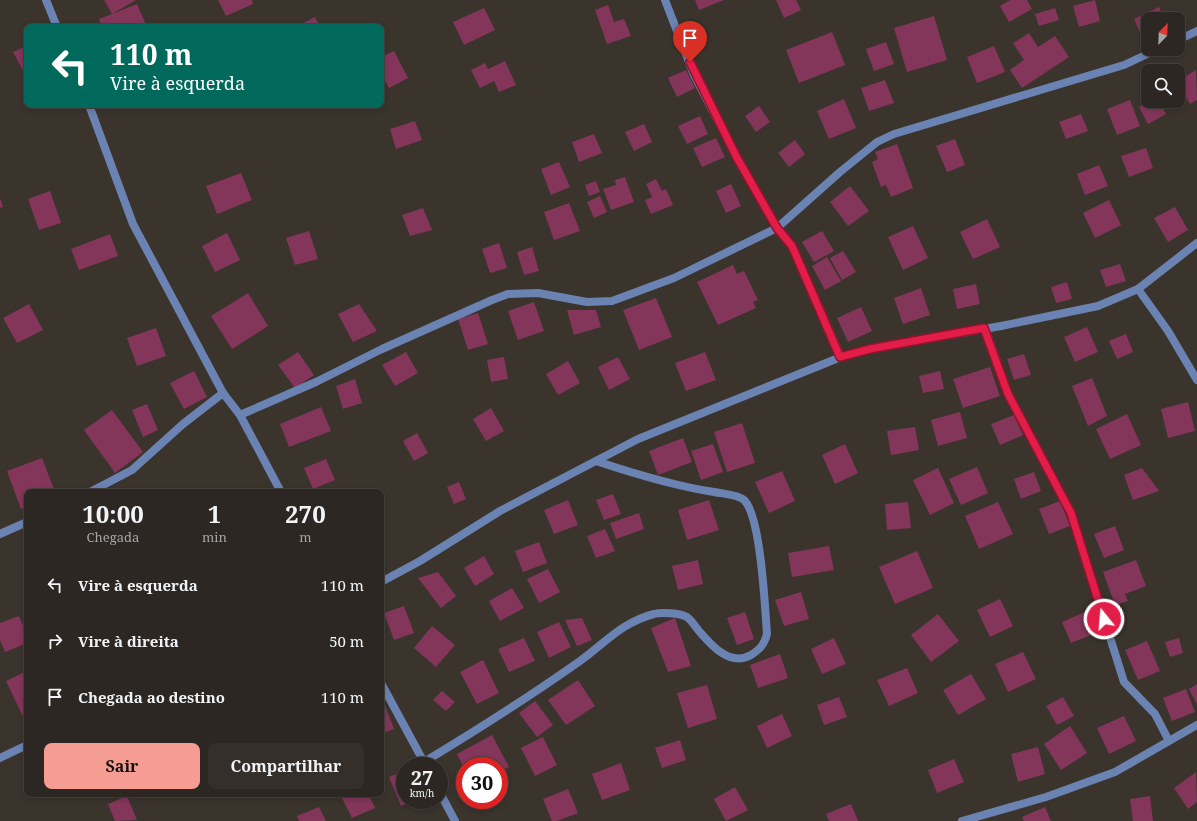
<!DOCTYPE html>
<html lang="pt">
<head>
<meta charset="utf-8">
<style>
  :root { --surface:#2c2722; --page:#342f2a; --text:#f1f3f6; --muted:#a6a5a5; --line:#484440; --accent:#f59c93 }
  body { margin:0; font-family:"Noto Serif",serif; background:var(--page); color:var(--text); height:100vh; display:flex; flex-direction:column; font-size:15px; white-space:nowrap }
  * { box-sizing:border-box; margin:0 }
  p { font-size:13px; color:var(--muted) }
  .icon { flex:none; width:22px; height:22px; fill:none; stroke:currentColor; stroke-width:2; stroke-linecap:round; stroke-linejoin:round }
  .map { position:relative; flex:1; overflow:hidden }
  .details { position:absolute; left:24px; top:489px; width:360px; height:308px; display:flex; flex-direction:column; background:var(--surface); border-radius:8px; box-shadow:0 2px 6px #0003,0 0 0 1px var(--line) }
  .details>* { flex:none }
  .top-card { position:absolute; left:24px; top:24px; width:360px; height:84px; border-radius:8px; box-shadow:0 2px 6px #0003,0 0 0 1px var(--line); background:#00695c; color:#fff; overflow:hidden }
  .needle { width:26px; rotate:23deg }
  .tools { position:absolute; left:1141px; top:12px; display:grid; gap:8px }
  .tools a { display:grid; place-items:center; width:44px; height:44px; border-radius:8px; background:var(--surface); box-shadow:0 2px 6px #0003,0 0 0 1px var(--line); font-size:20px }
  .speed { position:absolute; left:396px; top:757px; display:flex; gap:8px; font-size:20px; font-weight:700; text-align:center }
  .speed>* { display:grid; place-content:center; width:52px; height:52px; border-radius:50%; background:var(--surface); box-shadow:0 2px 6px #0003,0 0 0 1px var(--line); line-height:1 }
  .speed small { font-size:10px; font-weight:400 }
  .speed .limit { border:6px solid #d22; background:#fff; color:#111 }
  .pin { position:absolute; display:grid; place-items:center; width:34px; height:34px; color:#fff; margin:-41px -17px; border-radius:50% 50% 50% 0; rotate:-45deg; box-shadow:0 0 4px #0007 }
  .pin .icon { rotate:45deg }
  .me { position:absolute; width:44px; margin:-22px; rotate:343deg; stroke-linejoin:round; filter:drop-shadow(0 0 3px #0008) }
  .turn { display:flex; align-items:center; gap:14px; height:84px; padding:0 20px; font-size:18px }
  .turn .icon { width:52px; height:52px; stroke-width:2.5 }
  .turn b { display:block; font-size:28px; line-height:34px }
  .eta { display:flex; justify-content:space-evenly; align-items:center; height:68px; text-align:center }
  .eta b { font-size:24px; font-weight:700; line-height:28px }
  .action { display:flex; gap:8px; margin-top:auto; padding:8px 20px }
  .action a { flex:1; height:46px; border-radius:8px; background:var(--accent); color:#111; font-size:16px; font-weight:700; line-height:46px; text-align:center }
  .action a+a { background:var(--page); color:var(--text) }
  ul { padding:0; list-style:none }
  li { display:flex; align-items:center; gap:12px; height:56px; padding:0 20px }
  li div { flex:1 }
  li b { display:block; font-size:15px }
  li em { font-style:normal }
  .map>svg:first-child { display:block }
  .building { fill:#83365a }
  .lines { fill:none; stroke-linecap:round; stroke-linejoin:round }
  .minor { stroke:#6b83b2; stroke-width:8 }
  .route-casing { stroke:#92132f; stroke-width:10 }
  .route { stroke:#e11d48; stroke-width:7 }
</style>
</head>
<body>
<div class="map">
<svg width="1197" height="821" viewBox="0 0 1197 821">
  <rect width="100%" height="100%" fill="#3a342d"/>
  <!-- building -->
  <g class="building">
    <path d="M104,0h32l-24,14z"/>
    <path d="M218,0h34l1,4 -27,12z"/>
    <path d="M695,0h29l-25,10z"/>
    <path d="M776,0h20l5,10 -17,8z"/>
    <path d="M1010,0h17l5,9 -23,13 -9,-16z"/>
    <path d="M1095,0l5,21 -21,6 -6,-21z"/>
    <path d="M137,4l10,23h-45l-3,-8z"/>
    <path d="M608,5l6,17 10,-3 7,17 -24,8 -12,-34z"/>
    <path d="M1159,7l6,12h-17v15l-6,3 -8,-18z"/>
    <path d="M484,8l11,22 -31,15 -11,-23z"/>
    <path d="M1055,8l4,12 -20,6 -4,-12z"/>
    <path d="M934,16l13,44 -40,12 -13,-44z"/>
    <path d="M315,17l5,10h-24z"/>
    <path d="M832,32l13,33 -46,18 -13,-33z"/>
    <path d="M1029,33l9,14 17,-11 14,21 -47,31 -12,-18 14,-10 -11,-17z"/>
    <path d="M886,42l8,22 -20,7 -8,-22z"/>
    <path d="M27,46v32l-14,-26z"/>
    <path d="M994,46l11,26 -28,11 -10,-26z"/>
    <path d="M394,51l14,27 -19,10 -8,-14v-17z"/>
    <path d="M505,61l11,24 -17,7 -5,-11 -14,7 -9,-18 14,-7 3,6z"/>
    <path d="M686,70l9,18 -18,9 -9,-19z"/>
    <path d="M1196,70l1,30 -7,4 -8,-13 4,-3 -5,-9z"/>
    <path d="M885,80l9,23 -25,8 -8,-23z"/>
    <path d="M844,99l12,29 -27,11 -12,-28z"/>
    <path d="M1130,100l10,26 -23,9 -10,-26z"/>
    <path d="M1151,101h8l7,13 -18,10 -9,-17z"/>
    <path d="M759,106l11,16 -14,10 -11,-16z"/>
    <path d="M1081,114l7,17 -22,8 -7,-17z"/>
    <path d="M700,116l8,18 -21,10 -9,-18z"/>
    <path d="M415,121l7,19 -26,9 -6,-20z"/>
    <path d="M644,124l8,18 -18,9 -9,-19z"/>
    <path d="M594,134l8,19 -23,9 -7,-20z"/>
    <path d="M716,138l9,19 -23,10 -9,-19z"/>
    <path d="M955,139l10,26 -18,7 -11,-26z"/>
    <path d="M795,140l10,14 -16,13 -11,-14z"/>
    <path d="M897,144l16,44 -22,9 -5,-12 -5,2 -9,-25 6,-3 -3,-7z"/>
    <path d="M1146,148l7,20 -24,9 -8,-21z"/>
    <path d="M559,162l11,25 -19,8 -10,-26z"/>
    <path d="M1099,165l9,21 -23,9 -8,-21z"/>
    <path d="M241,173l11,27 -35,14 -11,-28z"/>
    <path d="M625,177l9,25 -23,8 -8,-21 13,-4 -1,-5z"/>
    <path d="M656,179l6,12 4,-2 7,16 -22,9 -6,-14 7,-3 -6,-13z"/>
    <path d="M596,181l4,11 -11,4 -4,-11z"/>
    <path d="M731,184l10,22 -15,7 -10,-22z"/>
    <path d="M850,186l19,25 -21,15 -18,-24z"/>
    <path d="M50,191l11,32 -22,7 -11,-31z"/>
    <path d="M600,196l7,16 -13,6 -7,-16z"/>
    <path d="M0,198l3,9 -3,1z"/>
    <path d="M1109,200l12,25 -26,13 -12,-25z"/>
    <path d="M569,203l11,28 -26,9 -10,-28z"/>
    <path d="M1175,207l13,23 -20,12 -14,-24z"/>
    <path d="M423,208l9,22 -22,6 -8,-21z"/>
    <path d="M987,219l13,28 -27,12 -13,-27z"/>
    <path d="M913,226l15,32 -25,12 -15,-33z"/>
    <path d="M309,231l9,28 -23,6 -9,-27z"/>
    <path d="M822,231l12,20 -20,11 -12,-20z"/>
    <path d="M227,233l13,27 -25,12 -13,-26z"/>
    <path d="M110,234l8,22 -39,14 -8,-21z"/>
    <path d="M499,243l8,25 -17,5 -8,-24z"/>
    <path d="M532,247l7,24 -15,4 -7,-23z"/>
    <path d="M843,251l13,21 -14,8 -12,-22z"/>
    <path d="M827,257l14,24 -16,9 -13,-24z"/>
    <path d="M1120,264l6,17 -20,6 -6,-17z"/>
    <path d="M733,265l4,9 7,-3 14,29 -5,2 3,6 -38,17 -21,-43z"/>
    <path d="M1067,282l5,17 -16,4 -5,-16z"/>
    <path d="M976,284l4,20 -23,5 -4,-20z"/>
    <path d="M921,288l9,27 -27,9 -9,-26z"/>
    <path d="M248,293l20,33 -36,23 -21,-33z"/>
    <path d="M656,298l16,39 -33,13 -16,-40z"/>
    <path d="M534,302l10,29 -26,9 -10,-29z"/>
    <path d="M29,304l14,26 -26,13 -14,-25z"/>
    <path d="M359,304l18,27 -24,11 -15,-28z"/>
    <path d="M861,307l11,24 -24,11 -11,-24z"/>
    <path d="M567,310h29l5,17 -27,8z"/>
    <path d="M478,313l10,31 -20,6 -10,-31z"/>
    <path d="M1087,327l11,25 -23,10 -11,-25z"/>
    <path d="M156,328l10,28 -29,10 -10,-28z"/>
    <path d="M1126,334l7,18 -16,7 -8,-18z"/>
    <path d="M298,352l16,23 -19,13 -17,-23z"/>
    <path d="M406,352l12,21 -23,13 -13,-21z"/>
    <path d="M705,352l11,28 -30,11 -11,-28z"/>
    <path d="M1024,354l7,21 -17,5 -7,-21z"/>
    <path d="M504,357l4,22 -17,3 -4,-22z"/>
    <path d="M618,357l12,22 -21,11 -11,-23z"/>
    <path d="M568,361l12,22 -22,12 -12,-21z"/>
    <path d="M990,367l10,29 -37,12 -10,-29z"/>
    <path d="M194,371l13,26 -23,12 -14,-26z"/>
    <path d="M940,371l4,18 -21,4 -4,-17z"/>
    <path d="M1092,378l15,38 -19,10 -16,-40z"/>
    <path d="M355,379l7,24 -19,6 -7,-23z"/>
    <path d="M1188,402l7,29 -27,7 -7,-29z"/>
    <path d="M147,404l11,26 -15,7 -11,-27z"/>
    <path d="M321,407l10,24 -42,16 -9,-23z"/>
    <path d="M491,408l13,23 -18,10 -13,-22z"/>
    <path d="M112,410l31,42 -28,21 -31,-43z"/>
    <path d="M960,412l7,26 -29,8 -7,-26z"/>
    <path d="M1127,414l14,31 -31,14 -14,-30z"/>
    <path d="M1014,415l9,20 -23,10 -9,-21z"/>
    <path d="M742,423l13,40 -28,9 -13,-40z"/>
    <path d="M915,427l4,23 -28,5 -4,-24z"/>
    <path d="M417,433l11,20 -14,8 -11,-20z"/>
    <path d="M683,438l9,24 -34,13 -9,-24z"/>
    <path d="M713,444l10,28 -22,8 -10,-29z"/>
    <path d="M845,444l13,29 -23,11 -13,-29z"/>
    <path d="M42,458l13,34h-28v15l-6,2 -14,-38z"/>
    <path d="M326,459l9,21 -22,9 -9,-21z"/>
    <path d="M977,467l11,26 -27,12 -12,-26z"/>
    <path d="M938,468l16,35 -24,12 -17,-35z"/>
    <path d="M1142,468l17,23 -26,9 -9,-25z"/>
    <path d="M782,471l13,30 -26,12 -14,-31z"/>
    <path d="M1034,472l7,19 -20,8 -7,-20z"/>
    <path d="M459,482l7,17 -12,5 -7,-17z"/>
    <path d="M242,488l3,4h-17l-1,-1z"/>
    <path d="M613,494l8,20 -17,6 -8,-20z"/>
    <path d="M568,500l10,25 -24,9 -10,-24z"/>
    <path d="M709,500l10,30 -32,10 -9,-30z"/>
    <path d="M1060,501l10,25 -21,8 -10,-25z"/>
    <path d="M908,502l3,26 -24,2 -2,-26z"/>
    <path d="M998,502l15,32 -34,15 -14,-33z"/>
    <path d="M639,513l5,16 -28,10 -6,-16z"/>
    <path d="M1115,526l9,24 -20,8 -10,-24z"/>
    <path d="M605,529l10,22 -19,7 -9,-22z"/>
    <path d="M539,542l8,21 -24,9 -8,-21z"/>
    <path d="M829,546l5,24 -42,7 -4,-24z"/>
    <path d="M917,551l16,37 -38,16 -16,-37z"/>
    <path d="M484,556l10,18 -19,12 -11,-18z"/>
    <path d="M698,560l5,24 -25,6 -6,-24z"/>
    <path d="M1136,560l10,26 -21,8 3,7 -13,4 -12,-33z"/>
    <path d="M548,569l12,23 -21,11 -12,-24z"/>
    <path d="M438,572l18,24 -15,12 -23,-30z"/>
    <path d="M512,588l12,20 -24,13 -11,-20z"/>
    <path d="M801,592l8,27 -25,7 -9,-26z"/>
    <path d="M1000,599l13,27 -23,11 -13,-27z"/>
    <path d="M404,606l10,27 -20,7 -10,-27z"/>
    <path d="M1087,611l9,22 -25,10 -9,-21z"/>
    <path d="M745,612l9,27 -17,6 -10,-27z"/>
    <path d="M938,614l21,27 -28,21 -20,-27z"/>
    <path d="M19,616l8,19v8l-22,9 -5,-12v-17z"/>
    <path d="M582,618l10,22 -15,6 -12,-26z"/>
    <path d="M675,618l16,48 -23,6 -17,-44z"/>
    <path d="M559,622l12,25 -22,11 -12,-26z"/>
    <path d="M432,626l23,19 -19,22 -22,-19z"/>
    <path d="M524,638l11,23 -26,11 -11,-23z"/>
    <path d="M834,638l12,26 -24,10 -11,-25z"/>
    <path d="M1179,638l4,15 -13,4 -5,-15z"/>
    <path d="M1147,641l13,30 -22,9 -13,-30z"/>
    <path d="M1023,652l13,27 -28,13 -13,-28z"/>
    <path d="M780,654l8,24 -30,10 -8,-23z"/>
    <path d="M483,660l16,33 -22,11 -17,-32z"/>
    <path d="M907,668l11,25 -29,13 -12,-26z"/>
    <path d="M27,671v54l-21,-44z"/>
    <path d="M971,674l15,25 -28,16 -15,-25z"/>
    <path d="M578,680l17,26 -29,19 -18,-25z"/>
    <path d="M1197,684v20l-8,-15z"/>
    <path d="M707,685l10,34 -29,9 -11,-35z"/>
    <path d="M1186,689l9,23 -23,9 -9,-23z"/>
    <path d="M442,691l13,11 -9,9 -13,-11z"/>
    <path d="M839,697l8,20 -23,8 -7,-20z"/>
    <path d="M1063,697l11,19 -17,9 -11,-19z"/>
    <path d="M535,701l18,24 -16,12 -18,-24z"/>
    <path d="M385,705l9,24 -13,5v-27z"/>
    <path d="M782,714l10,22 -25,12 -10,-22z"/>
    <path d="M1124,716l12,25 -27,13 -12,-26z"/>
    <path d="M1070,726l17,27 -26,17 -17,-26z"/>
    <path d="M492,735l17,32 -10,5v-6h-34v4l-8,-16z"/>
    <path d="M543,737l14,28 -22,11 -14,-28z"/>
    <path d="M680,740l6,20 -24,8 -7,-20z"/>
    <path d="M1038,747l7,27 -27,8 -7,-28z"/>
    <path d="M954,759l10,23 -27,11 -9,-23z"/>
    <path d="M621,763l9,27 -28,10 -10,-26z"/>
    <path d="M405,771v29h9l-13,6 -12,-29z"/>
    <path d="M1196,772l1,30 -9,7 -14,-21z"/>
    <path d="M735,787l13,23 -22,11 -12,-22z"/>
    <path d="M568,789l10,24 -21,8h-5l-9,-22z"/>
    <path d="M340,794h28l7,14 -23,10z"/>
    <path d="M127,796l10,24 -22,1 -7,-17z"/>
    <path d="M1150,796l3,25h-20l-3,-22z"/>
    <path d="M851,804l7,17h-29l-3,-7z"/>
    <path d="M319,807l7,14h-27l-2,-5z"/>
    <path d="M1045,807l6,14h-27l-2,-4z"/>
  </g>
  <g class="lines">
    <!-- minor -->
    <g class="minor">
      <path d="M46,0l11,27"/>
      <path d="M665,0l29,75 42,81 41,72 15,18 49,111"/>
      <path d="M1178,40l19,-9"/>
      <path d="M89,105l44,119 90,169 17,22 41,77"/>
      <path d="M1138,289l30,42 29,49"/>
      <path d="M985,328l23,66 63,119 53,169 31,32 14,27"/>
      <path d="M240,415l76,-33 66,-33 110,-49 16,-6 30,-1 49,9 25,-1 62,-23 103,-50 63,-56 37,-30 17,-8 230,-69 34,-16"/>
      <path d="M90,492l42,-22 51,-46 40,-31"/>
      <path d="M0,534l27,-12"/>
      <path d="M381,582l39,-21 80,-50 138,-72 203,-82 29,-8 131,-23 97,-20 40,-17 59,-46"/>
      <path d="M381,683l45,83"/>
      <path d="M0,758l27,-13"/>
      <path d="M424,762c53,-32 105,-65 156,-101 24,-17 42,-39 74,-47 7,-2 26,-1 33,3 4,3 8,9 12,14 13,15 31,36 52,24 9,-6 13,-10 16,-21 -2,-25 -6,-118 -23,-134 -7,-6 -21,-6 -30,-8 -40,-6 -79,-18 -118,-31"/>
      <path d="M439,791l16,30"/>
      <path d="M962,821l84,-24 69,-25 82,-47"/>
    </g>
  </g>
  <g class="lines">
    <defs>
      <path id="route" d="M690,62l46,94 41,72 15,18 48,111 30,-8 114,-21 24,66 63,119 33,106"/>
    </defs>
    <!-- route casing -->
    <use href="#route" class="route-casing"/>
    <!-- route -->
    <use href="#route" class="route"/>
  </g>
</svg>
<div class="tools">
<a><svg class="needle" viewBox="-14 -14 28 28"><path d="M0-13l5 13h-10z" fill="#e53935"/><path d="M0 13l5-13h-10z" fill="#a6a5a5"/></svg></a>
<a><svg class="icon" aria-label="search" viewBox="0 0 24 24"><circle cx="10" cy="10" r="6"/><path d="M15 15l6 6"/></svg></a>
</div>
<div class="speed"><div>27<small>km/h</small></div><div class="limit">30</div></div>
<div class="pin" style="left:690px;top:62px;background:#d93025"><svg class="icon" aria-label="arrive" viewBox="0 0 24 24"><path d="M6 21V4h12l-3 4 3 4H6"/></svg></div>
<svg class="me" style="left:1104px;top:619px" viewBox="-20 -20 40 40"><circle r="17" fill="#e11d48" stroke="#fff" stroke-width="3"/><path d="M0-11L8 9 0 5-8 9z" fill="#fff"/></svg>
<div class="top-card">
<div class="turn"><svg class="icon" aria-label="left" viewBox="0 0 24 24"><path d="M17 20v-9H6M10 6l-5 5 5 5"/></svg><div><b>110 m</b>Vire à esquerda</div></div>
</div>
<section class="details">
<div class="eta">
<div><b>10:00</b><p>Chegada</p></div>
<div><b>1</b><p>min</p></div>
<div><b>270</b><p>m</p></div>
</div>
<ul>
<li><svg class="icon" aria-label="left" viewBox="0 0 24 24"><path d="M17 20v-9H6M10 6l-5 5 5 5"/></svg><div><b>Vire à esquerda</b></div><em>110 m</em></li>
<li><svg class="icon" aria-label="right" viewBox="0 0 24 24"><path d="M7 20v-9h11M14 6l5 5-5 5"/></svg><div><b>Vire à direita</b></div><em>50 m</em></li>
<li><svg class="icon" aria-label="arrive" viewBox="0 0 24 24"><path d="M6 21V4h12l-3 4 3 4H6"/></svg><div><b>Chegada ao destino</b></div><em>110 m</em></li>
</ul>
<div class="action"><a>Sair</a><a>Compartilhar</a></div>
</section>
</div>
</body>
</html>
